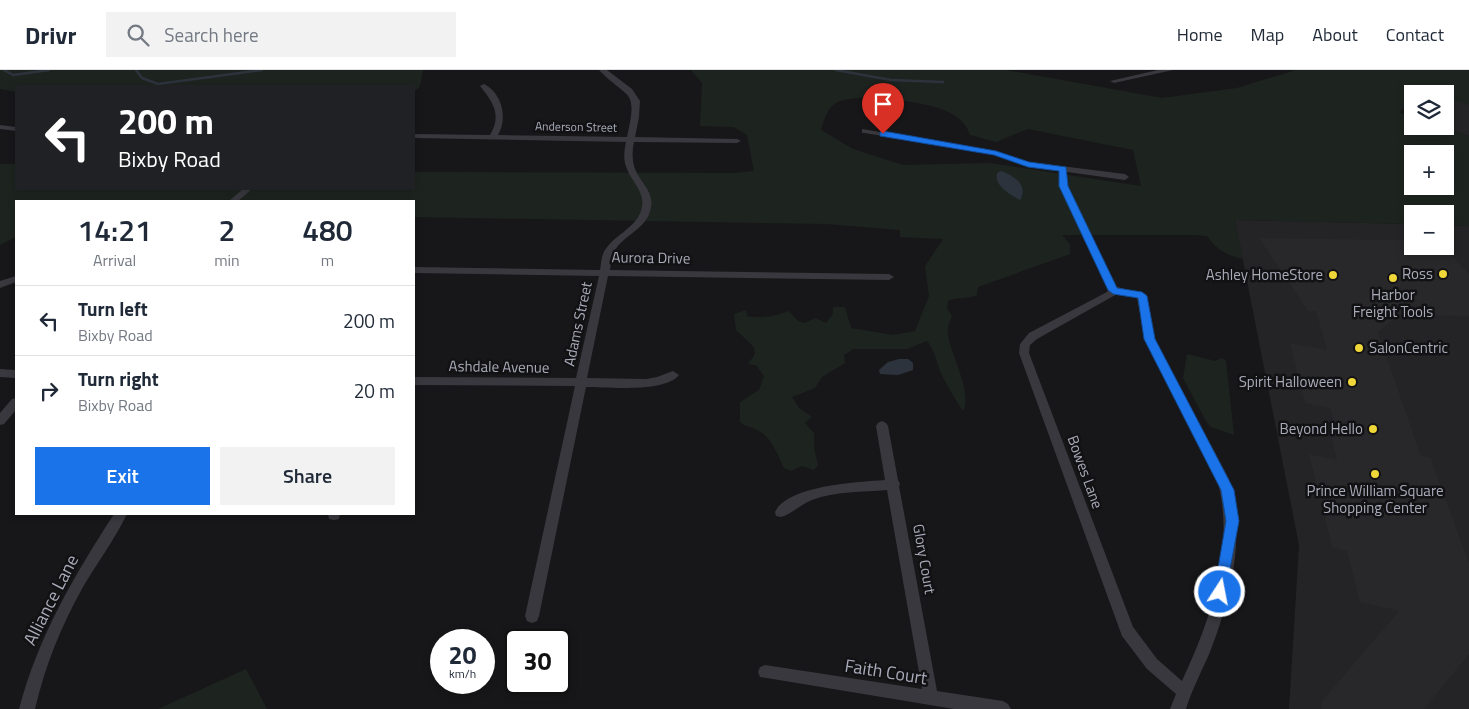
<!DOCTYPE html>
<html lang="en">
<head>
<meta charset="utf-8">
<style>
  :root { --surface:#fff; --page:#f2f2f3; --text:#1f2937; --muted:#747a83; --line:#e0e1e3; --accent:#1a73e8 }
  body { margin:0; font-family:"Titillium Web",sans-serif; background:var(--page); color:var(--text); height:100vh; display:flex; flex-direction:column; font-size:19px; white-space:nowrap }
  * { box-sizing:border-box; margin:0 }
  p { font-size:16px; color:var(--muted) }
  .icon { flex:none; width:28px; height:28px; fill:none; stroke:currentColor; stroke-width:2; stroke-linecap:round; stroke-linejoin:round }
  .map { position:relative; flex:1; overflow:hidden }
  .sheet { position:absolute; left:15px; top:130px; width:400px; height:315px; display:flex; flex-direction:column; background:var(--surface); border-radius:0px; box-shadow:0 2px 8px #0003 }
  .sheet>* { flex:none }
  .banner { position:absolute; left:15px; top:15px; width:400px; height:105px; border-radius:0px; box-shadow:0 2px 8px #0003; background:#202124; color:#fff; overflow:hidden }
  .controls { position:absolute; left:1404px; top:15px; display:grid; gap:10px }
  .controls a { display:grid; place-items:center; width:50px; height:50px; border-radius:0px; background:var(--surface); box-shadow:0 2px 8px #0003; font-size:25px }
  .speed { position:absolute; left:430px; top:559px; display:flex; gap:10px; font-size:25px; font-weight:700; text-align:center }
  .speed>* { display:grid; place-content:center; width:65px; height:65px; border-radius:50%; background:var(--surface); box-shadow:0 2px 8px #0003; line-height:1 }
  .speed small { font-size:12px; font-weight:400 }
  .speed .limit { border:2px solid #111; border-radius:8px; background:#fff; color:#111 }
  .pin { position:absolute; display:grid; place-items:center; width:42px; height:42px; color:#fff; margin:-51px -21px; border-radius:50% 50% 50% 0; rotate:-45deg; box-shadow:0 0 5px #0007 }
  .pin .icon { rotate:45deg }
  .me { position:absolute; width:55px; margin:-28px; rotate:11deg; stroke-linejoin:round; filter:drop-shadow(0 0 4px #0008) }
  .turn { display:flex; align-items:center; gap:18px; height:105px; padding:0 20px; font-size:22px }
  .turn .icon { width:65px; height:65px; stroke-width:2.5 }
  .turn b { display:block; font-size:35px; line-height:42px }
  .eta { display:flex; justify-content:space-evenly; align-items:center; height:85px; text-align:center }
  .eta b { font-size:30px; font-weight:600; line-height:35px }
  .cta { display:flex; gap:10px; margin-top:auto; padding:10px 20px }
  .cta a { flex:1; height:58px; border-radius:0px; background:var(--accent); color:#fff; font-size:20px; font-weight:600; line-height:58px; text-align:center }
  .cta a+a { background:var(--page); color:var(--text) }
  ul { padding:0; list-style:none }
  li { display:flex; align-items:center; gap:15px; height:70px; padding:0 20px; border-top:1px solid var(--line) }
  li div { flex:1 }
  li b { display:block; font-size:19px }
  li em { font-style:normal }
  header { display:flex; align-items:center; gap:30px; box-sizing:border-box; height:70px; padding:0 25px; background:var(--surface); border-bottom:1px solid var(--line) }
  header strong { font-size:24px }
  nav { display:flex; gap:28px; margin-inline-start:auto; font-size:18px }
  .search { width:350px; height:45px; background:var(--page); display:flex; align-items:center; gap:12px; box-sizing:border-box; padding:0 18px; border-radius:0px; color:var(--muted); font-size:19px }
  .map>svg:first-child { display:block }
  .built { fill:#242326 }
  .green { fill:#1d241f; fill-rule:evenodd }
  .water { fill:#2d333d }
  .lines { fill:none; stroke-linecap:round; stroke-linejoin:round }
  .stream { stroke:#2d333d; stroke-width:2.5 }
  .building { fill:#28272a }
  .street { fill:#38383e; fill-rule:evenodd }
  .route { fill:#1a73e8; stroke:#114b97 }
  .poi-dot { fill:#efd639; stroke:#121214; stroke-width:2 }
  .labels { text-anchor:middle; stroke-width:5; stroke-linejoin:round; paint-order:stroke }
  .far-street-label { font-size:12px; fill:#a9abb9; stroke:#121214 }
  .street-label { font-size:15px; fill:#a9abb9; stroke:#121214 }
  .poi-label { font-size:15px; fill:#a9abb9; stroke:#121214; text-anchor:end }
  .near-street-label { font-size:18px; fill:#a9abb9; stroke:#121214 }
</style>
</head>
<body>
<header>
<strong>Drivr</strong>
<div class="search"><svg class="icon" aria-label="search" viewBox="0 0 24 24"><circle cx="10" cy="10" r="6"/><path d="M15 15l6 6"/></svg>Search here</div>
<nav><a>Home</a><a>Map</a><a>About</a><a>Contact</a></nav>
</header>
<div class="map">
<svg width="1469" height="639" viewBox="0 0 1469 639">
  <rect width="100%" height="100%" fill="#171719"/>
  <!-- built -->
  <g class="built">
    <path d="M1446,2l23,4v60l-32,-10h8v-32h-18z"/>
    <path d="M1235,150l177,4v22h33v-21l24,1v483h-180l10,-164z"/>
  </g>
  <!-- green -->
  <g class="green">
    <path d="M0,0h423l-3,17 -6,4v-5h-398v6l-16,-3z"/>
    <path d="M691,0h315l156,28 75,-10 59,-18h173v35l-24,-8v-3h-33v9l-13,9 13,6v8h25l32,10v90l-24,-1v-11h-33v10l-177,-4 8,39c-17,-4 -26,-9 -36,-23l-11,-1h-134l8,9v10l-92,33 -1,8c-10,5 -20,1 -29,6l-1,7 5,8c-3,7 -5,12 -4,19 3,21 23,54 16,74l-2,1c-8,-13 -16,-26 -22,-39 -4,-11 -5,-20 -13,-30l-20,8h-54l-9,6 1,8 -23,14 -7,11 -23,9 7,11 13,9 -7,6 9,10v15l4,17 -4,5 -12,-4 -11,5 -7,-3c-7,-14 -13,-33 -29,-39 -6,-3 -10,-2 -15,-7v-20l19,-12 5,-14 -8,-11 -8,-1 7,-10 -1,-7 -18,-17 -2,-16 12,-4 1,6c14,3 29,0 42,-5l9,10 7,2 10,-5 11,5 7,-9v-7h12l6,21 42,7 22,-4 14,-35 -4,-30 18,-27 -43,-2v-7l-74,-6 -412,-7v-16h-398v36l-16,8v-81h16v25h398v-17l320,1 20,-2 -7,-36 -13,-8 -34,-1 2,-43zM868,27c29,4 93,4 102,38l26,7 32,-13 105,21 8,36 -151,-23 -87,2 -50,-16 -32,-19c9,-32 17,-30 47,-33zM1412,84h33v32h-33z"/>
    <path d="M1187,284l28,7 7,-3 4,3 8,74 -23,-8 -5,-6 -23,-43z"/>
    <path d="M246,599l21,40h-109z"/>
  </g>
  <!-- water -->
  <g class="water">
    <path d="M1001,101c12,4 28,14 19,29 -10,-6 -26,-14 -23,-27z"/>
    <path d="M899,289h9l5,4v7l-15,5 -18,-1 -1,-4 9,-8z"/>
  </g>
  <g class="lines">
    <!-- stream -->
    <g class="stream">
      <path d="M4,0l9,5 36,-5"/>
      <path d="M136,0l6,8 16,6 104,-14"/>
      <path d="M836,0l55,10 52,2"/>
    </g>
  </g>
  <!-- building -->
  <path class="building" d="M1259,168l153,2v6h31l26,28v42l-70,-1 -21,17 43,124 9,1 39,106v91l-45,55h-103l1,-8 77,-90 -39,-9 -13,-51 -15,-4 -23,-93 28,6 -7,-26 7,1 -7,-27 -25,-5 -15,-60 37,7 -11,-39h-8z"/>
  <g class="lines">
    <!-- street -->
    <g class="street">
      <path d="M599,0h8l25,19 8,12 -1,16 -4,20 102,2 4,2 -4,2 -103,-1c-2,9 -2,18 1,27 5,13 19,23 16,38 -3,23 -30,28 -38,47 -2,5 -2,11 -3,16l279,4 5,3 -5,3 -281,-4 -21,102 59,1 11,-2 16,-6 6,4c-14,18 -72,12 -93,12l-47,229 -2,5 -5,2 -5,-2 -2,-5 50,-230 -161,-1v-8l162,1 23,-102 -185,-3v-6l186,3c1,-5 1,-11 3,-16 8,-19 35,-25 39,-47 3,-15 -10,-25 -15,-38 -4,-9 -3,-18 -1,-27l-212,-4v-4l76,1c12,-20 3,-33 -10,-49l4,-2c18,9 24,34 14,51l129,2c11,-50 2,-36 -28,-67z"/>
      <path d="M1158,0h15l-59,13 -4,-2z"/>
      <path d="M0,55l16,2v4l-16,-2z"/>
      <path d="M862,59l134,22 33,11 96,12 4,3 -4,3 -58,-8v14l50,101 29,7 1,2 8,43 74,140c17,57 2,119 -19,173 -8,19 -18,37 -24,57h-16l6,-15 -29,-25 -25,-33 -103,-283 1,-9 9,-11 78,-41 1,-2 -49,-104v-15l-31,-4 -34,-12 -129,-22h-3zM1117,224l20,4 8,41 72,140c19,68 -6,140 -35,202l-25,-22 -24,-32 -104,-274 1,-8 7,-6z"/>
      <path d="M243,119h9l-14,12h-9z"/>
      <path d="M16,206v6l-16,6v-7z"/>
      <path d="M0,299l16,1v8l-16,-1z"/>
      <path d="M16,328v12l-12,14 -4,1v-12l12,-14z"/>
      <path d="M882,351l4,2 2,3 10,54 2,4 -1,2 38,205 66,10 5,3 3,5h-57l-194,-32 -2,-5 2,-5 5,-2 157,24 -35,-199c-25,2 -51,1 -75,10 -11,4 -20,14 -31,17l-5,-1 -1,-4c13,-27 84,-30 110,-32l-9,-54 2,-3z"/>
      <path d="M114,444h13c-12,25 -30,49 -44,73 -22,39 -38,79 -48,122h-16c19,-72 55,-133 95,-195z"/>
      <path d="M328,444h12l-1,5 -5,1 -5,-1z"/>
    </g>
  </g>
  <!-- route -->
  <path class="route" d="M883,61l113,20 33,11 37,5 2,19 49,102 25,4 5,4 8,43 79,151 5,31 -14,75 -5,2 -4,-2 -2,-4 12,-71 -5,-31 -77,-151 -6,-41 -25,-4 -5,-4 -49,-104v-15l-31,-4 -34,-12 -114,-19v-4z"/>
  <!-- markers -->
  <g class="poi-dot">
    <circle cx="1443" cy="204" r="5"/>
    <circle cx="1333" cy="205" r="5"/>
    <circle cx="1393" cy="208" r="5"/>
    <circle cx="1359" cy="278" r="5"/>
    <circle cx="1352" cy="312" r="5"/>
    <circle cx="1373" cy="359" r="5"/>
    <circle cx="1375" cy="404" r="5"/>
  </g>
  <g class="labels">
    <!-- far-street labels -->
    <g class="far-street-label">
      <text transform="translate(576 57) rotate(1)" y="4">Anderson Street</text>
    </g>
    <!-- street labels -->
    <g class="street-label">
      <text transform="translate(651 188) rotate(1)" y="5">Aurora Drive</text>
      <text transform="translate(578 254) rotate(-78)" y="5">Adams Street</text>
      <text transform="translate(499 297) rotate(1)" y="5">Ashdale Avenue</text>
      <text transform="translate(1085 402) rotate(70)" y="5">Bowes Lane</text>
      <text transform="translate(924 489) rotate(80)" y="5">Glory Court</text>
    </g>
    <!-- poi labels -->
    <g class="poi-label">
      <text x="1433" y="209">Ross</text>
      <text x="1323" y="210">Ashley HomeStore</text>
      <text x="1393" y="230" text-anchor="middle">Harbor<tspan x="1393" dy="17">Freight Tools</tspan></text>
      <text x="1369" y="283" text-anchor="start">SalonCentric</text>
      <text x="1342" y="317">Spirit Halloween</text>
      <text x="1363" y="364">Beyond Hello</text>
      <text x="1375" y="426" text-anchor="middle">Prince William Square<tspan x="1375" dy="17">Shopping Center</tspan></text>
    </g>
    <!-- near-street labels -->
    <g class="near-street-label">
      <text transform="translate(51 530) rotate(-63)" y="6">Alliance Lane</text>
      <text transform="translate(886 602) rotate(9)" y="6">Faith Court</text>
    </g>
  </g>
</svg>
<div class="controls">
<a><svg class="icon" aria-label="layers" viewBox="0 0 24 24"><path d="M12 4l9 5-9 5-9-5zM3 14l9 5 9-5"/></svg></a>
<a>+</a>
<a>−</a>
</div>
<div class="speed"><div>20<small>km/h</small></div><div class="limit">30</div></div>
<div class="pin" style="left:883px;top:64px;background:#d93025"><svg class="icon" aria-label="arrive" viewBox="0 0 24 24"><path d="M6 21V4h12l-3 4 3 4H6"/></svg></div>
<svg class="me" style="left:1220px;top:522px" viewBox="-20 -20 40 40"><circle r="17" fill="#1a73e8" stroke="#fff" stroke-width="3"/><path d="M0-11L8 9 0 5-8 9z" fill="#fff"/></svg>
<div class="banner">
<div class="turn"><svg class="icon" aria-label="left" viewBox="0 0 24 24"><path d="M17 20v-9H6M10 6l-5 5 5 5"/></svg><div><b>200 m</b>Bixby Road</div></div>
</div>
<section class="sheet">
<div class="eta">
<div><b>14:21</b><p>Arrival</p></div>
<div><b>2</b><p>min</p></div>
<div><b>480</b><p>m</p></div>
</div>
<ul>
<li><svg class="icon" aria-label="left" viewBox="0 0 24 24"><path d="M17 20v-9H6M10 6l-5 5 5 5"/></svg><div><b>Turn left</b><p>Bixby Road</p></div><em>200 m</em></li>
<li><svg class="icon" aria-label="right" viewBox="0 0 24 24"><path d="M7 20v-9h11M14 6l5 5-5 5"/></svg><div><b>Turn right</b><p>Bixby Road</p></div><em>20 m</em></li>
</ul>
<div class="cta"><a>Exit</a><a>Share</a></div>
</section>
</div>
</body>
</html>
